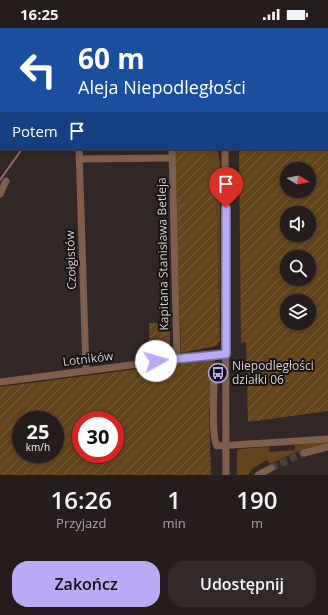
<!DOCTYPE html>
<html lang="pl">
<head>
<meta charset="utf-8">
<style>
  :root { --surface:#251d1c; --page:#312a29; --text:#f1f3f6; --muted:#a3a2a3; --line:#423b3b; --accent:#baaaf6 }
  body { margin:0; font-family:"Open Sans",sans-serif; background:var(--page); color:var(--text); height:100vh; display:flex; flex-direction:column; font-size:15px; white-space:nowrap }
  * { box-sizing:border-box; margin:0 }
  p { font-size:13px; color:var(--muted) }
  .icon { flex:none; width:22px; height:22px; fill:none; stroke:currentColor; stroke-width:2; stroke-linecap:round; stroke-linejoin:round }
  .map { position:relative; height:447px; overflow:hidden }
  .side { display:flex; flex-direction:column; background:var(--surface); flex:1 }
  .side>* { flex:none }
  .guide { position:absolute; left:0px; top:0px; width:328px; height:122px; box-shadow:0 2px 6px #0003,0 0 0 1px var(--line); background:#1a4fa0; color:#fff; overflow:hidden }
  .needle { width:26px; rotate:100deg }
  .buttons { position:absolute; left:280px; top:134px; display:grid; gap:8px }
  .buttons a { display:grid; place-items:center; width:36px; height:36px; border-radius:50%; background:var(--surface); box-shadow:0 2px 6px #0003,0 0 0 1px var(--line); font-size:20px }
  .speed { position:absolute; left:12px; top:383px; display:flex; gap:8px; font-size:20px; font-weight:700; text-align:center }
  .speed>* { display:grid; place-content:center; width:52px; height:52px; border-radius:50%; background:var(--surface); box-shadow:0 2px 6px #0003,0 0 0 1px var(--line); line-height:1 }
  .speed small { font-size:10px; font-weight:400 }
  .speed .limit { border:6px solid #d22; background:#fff; color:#111 }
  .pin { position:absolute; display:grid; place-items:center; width:34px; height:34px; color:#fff; margin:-41px -17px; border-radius:50% 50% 50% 0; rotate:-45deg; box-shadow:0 0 4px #0007 }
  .pin .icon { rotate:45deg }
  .me { position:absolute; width:44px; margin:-22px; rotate:83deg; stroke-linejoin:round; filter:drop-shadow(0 0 3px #0008) }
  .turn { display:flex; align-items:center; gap:14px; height:84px; padding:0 12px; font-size:18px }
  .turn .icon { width:52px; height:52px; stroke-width:2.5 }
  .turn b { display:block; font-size:28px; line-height:34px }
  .then { display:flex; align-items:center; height:38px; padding:0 12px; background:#0003; gap:8px; font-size:15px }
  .eta { display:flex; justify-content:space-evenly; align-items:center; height:68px; text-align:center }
  .eta b { font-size:24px; font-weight:600; line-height:28px }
  .action { display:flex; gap:8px; margin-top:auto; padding:8px 12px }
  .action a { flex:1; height:46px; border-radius:16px; background:var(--accent); color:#111; font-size:16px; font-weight:600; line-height:46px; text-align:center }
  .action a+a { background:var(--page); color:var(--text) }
  .status { display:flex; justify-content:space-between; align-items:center; height:28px; padding:0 20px; background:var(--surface); direction:ltr }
  .status svg { height:11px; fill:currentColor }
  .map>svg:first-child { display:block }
  .grass { fill:#62451d }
  .garden { fill:url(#garden-furrows); fill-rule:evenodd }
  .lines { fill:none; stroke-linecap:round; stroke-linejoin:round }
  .stream { stroke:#98637b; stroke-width:2 }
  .minor-tunnel { stroke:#4a403e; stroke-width:7; stroke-dasharray:7 3.5; stroke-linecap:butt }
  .minor { stroke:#7d5f4c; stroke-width:7 }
  .route-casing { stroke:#796ea0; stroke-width:10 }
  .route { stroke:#baaaf6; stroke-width:7 }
  .labels { text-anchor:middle; stroke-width:4; stroke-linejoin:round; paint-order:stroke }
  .street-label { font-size:12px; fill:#d7d0ce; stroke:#161211 }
  .poi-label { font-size:12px; fill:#d7d0ce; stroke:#161211; text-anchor:start }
</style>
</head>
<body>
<div class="status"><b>16:25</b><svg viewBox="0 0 49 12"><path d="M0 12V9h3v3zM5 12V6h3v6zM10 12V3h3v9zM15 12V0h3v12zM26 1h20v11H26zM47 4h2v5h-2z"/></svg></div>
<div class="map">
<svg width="328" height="447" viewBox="0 0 328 447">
  <defs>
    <pattern id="garden-furrows" width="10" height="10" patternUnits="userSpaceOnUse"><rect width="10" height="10" fill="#62451d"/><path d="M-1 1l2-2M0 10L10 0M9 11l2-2" fill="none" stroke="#785f3d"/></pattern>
  </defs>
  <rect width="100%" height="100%" fill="#312725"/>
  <!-- grass -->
  <g class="grass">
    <path d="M215,121h3l2,14v176l-4,-157h-9v-27l9,-1z"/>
    <path d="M328,414v3c-22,1 -39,10 -58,19l-3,-4 -14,8 -5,7h-11v-24l2,-2 30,-2 1,5 25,-2v-5z"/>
  </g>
  <!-- garden -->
  <g class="garden">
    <path d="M327,87h1v296l-80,11 -2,-80 -5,1 -2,-194h88zM287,141h22v22h-22zM287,185h22v22h-22zM287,229h22v22h-22zM287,273h22v22h-22z"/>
    <path d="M175,121h40l1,6h-9v27h9l4,159 -4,5 -35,7z"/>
    <path d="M149,295h21v28l-2,3 -18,2z"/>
    <path d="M215,331l-6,53 2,63h-211v-88zM21,392h34v34h-34zM81,392h34v34h-34z"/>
  </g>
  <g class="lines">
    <!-- stream -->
    <g class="stream">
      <path d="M327,32h1"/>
      <path d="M0,152l22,-31"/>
    </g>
    <!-- minor-tunnel -->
    <path class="minor-tunnel" d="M271,440l33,-15"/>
    <!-- minor -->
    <g class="minor">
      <path d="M110,0v1"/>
      <path d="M160,0v1"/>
      <path d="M180,0v1"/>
      <path d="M191,0v1"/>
      <path d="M315,0v1"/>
      <path d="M327,21h1"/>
      <path d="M0,57h1"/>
      <path d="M79,121l7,222"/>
      <path d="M172,121l5,210"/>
      <path d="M225,121l1,326"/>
      <path d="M79,131l93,-1"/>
      <path d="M0,166l6,-13"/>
      <path d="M214,353c0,14 -3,55 3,65l111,-7"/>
      <path d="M0,354l177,-23 49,-5"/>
      <path d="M304,425l24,-6"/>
      <path d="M258,447l13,-7"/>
    </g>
  </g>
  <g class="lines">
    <defs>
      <path id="route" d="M156,333l70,-7v-146"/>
    </defs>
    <!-- route casing -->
    <use href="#route" class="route-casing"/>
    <!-- route -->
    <use href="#route" class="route"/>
  </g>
  <!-- icons -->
  <defs>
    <symbol id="bus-ring" viewBox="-11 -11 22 22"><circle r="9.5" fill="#161211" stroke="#baaaf6" stroke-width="1.5"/><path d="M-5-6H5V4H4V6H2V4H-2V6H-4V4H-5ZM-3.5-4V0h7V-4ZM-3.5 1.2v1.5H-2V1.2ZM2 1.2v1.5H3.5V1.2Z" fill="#baaaf6"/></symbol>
  </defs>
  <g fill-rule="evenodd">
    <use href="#bus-ring" x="207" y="334" width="22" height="22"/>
  </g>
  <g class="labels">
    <!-- street labels -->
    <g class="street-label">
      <text transform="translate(163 226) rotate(-91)" y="4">Kapitana Stanisława Betleja</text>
      <text transform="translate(71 232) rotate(-92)" y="4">Czołgistów</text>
      <text transform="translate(88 331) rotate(-7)" y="4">Lotników</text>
    </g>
    <!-- poi labels -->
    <g class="poi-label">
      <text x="232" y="342">Niepodległości<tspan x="232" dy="14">działki 06</tspan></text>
    </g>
  </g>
</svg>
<div class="buttons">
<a><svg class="needle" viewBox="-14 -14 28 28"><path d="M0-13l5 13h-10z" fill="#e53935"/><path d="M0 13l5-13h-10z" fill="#a3a2a3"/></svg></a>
<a><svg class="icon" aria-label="sound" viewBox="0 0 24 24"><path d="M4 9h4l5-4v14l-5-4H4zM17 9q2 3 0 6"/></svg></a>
<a><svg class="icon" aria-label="search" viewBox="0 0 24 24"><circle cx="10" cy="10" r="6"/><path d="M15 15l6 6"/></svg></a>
<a><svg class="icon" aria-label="layers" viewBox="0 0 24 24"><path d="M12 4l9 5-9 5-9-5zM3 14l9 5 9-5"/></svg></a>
</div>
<div class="speed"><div>25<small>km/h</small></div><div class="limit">30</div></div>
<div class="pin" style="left:226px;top:180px;background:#d93025"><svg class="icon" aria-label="arrive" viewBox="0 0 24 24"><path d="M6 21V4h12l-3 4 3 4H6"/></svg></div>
<svg class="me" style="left:156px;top:333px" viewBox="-20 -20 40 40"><circle r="19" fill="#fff"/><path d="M0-13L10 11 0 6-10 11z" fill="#baaaf6"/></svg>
<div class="guide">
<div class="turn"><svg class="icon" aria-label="left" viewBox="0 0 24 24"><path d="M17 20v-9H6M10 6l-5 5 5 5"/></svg><div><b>60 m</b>Aleja Niepodległości</div></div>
<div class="then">Potem<svg class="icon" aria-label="arrive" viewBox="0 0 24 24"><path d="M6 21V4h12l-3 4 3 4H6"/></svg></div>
</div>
</div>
<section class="side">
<div class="eta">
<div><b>16:26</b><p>Przyjazd</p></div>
<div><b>1</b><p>min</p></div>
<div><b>190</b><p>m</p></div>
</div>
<div class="action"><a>Zakończ</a><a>Udostępnij</a></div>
</section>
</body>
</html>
